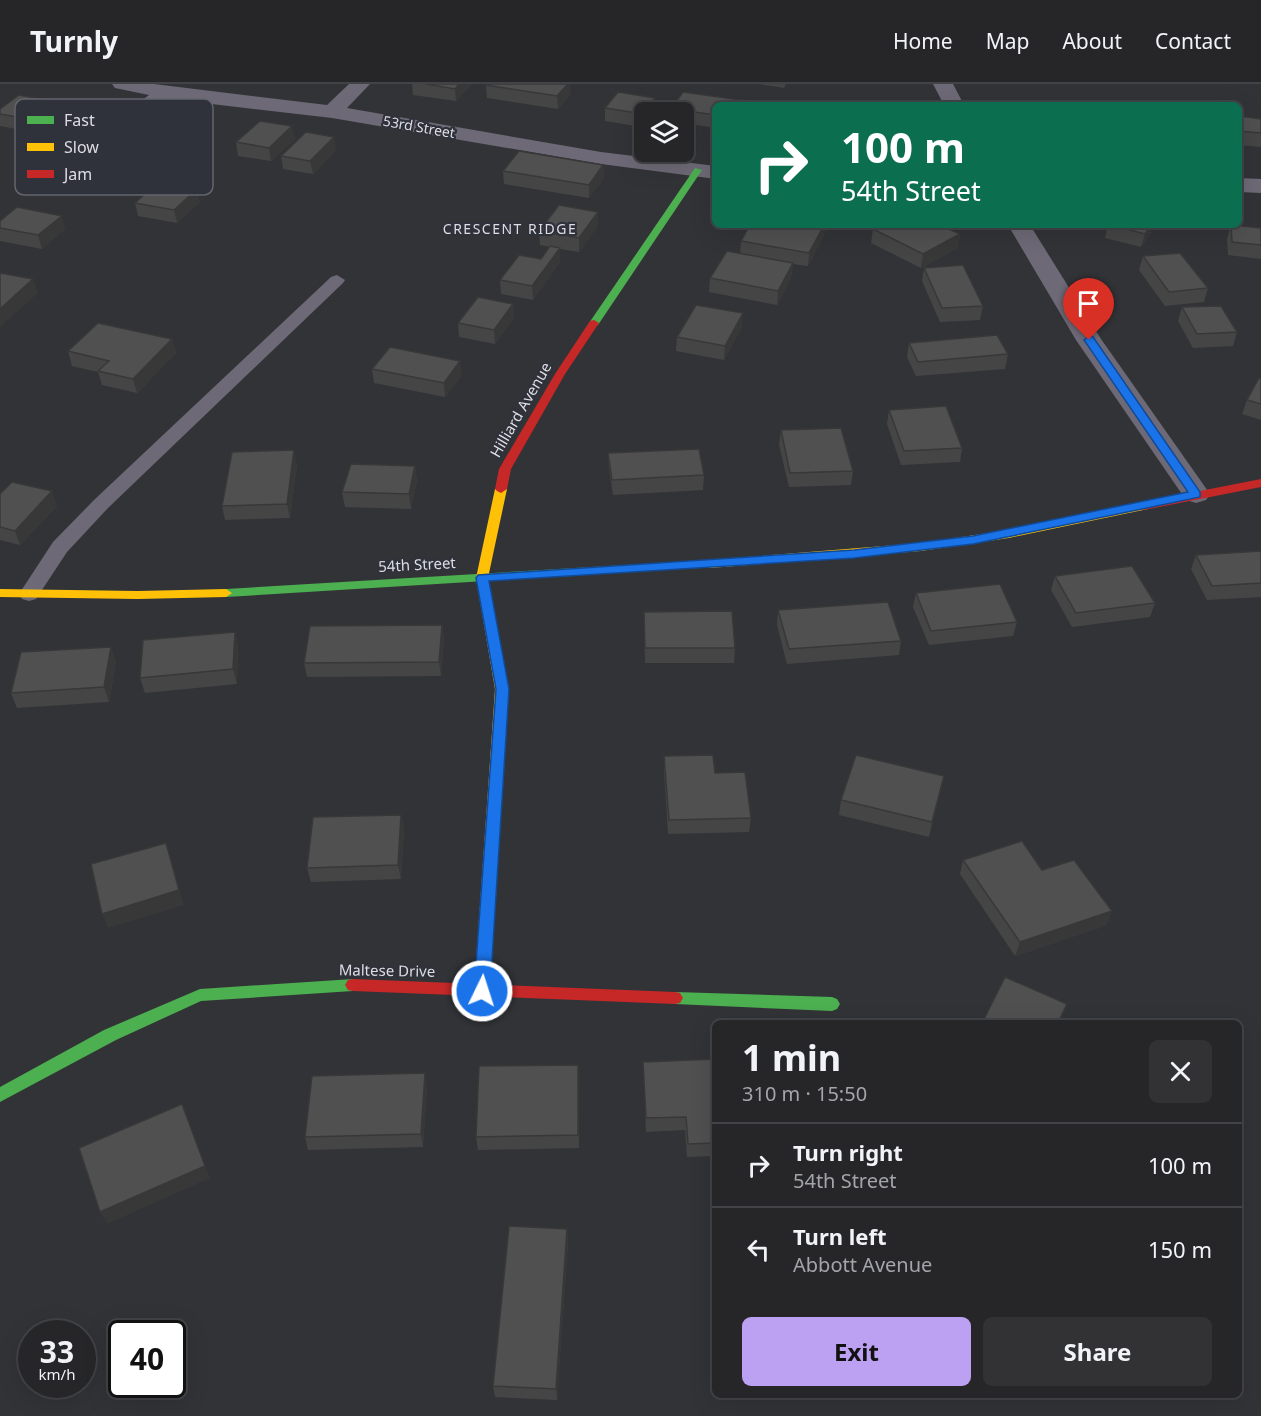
<!DOCTYPE html>
<html lang="en">
<head>
<meta charset="utf-8">
<style>
  :root { --surface:#262629; --page:#323235; --text:#f1f3f6; --muted:#a4a5a8; --line:#424346; --accent:#bca0f2 }
  body { margin:0; font-family:"Noto Sans",sans-serif; background:var(--page); color:var(--text); height:100vh; display:flex; flex-direction:column; font-size:22px; white-space:nowrap }
  * { box-sizing:border-box; margin:0 }
  p { font-size:20px; color:var(--muted) }
  .icon { flex:none; width:33px; height:33px; fill:none; stroke:currentColor; stroke-width:2; stroke-linecap:round; stroke-linejoin:round }
  .map { position:relative; flex:1; overflow:hidden }
  .side { position:absolute; left:712px; top:936px; width:530px; height:378px; display:flex; flex-direction:column; background:var(--surface); border-radius:9px; box-shadow:0 6px 24px #0002,0 0 0 2px var(--line) }
  .side>* { flex:none }
  .guide { position:absolute; left:712px; top:18px; width:530px; height:126px; border-radius:9px; box-shadow:0 6px 24px #0002,0 0 0 2px var(--line); background:#0b6e4f; color:#fff; overflow:hidden }
  .tools { position:absolute; left:634px; top:18px; display:grid; gap:12px }
  .tools a { display:grid; place-items:center; width:60px; height:60px; border-radius:9px; background:var(--surface); box-shadow:0 6px 24px #0002,0 0 0 2px var(--line); font-size:30px }
  .speed { position:absolute; left:18px; top:1236px; display:flex; gap:12px; font-size:30px; font-weight:700; text-align:center }
  .speed>* { display:grid; place-content:center; width:78px; height:78px; border-radius:50%; background:var(--surface); box-shadow:0 6px 24px #0002,0 0 0 2px var(--line); line-height:1 }
  .speed small { font-size:15px; font-weight:400 }
  .speed .limit { border:3px solid #111; border-radius:9px; background:#fff; color:#111 }
  .pin { position:absolute; display:grid; place-items:center; width:51px; height:51px; color:#fff; margin:-62px -26px; border-radius:50% 50% 50% 0; rotate:-45deg; box-shadow:0 0 6px #0007 }
  .pin .icon { rotate:45deg }
  .me { position:absolute; width:66px; margin:-33px; rotate:4deg; stroke-linejoin:round; filter:drop-shadow(0 0 4px #0008) }
  .turn { display:flex; align-items:center; gap:21px; height:126px; padding:0 30px; font-size:27px }
  .turn .icon { width:78px; height:78px; stroke-width:2.5 }
  .turn b { display:block; font-size:42px; line-height:51px }
  .round { display:grid; place-items:center; flex:none; width:63px; height:63px; border-radius:9px; background:var(--page) }
  .overview { display:flex; align-items:center; justify-content:space-between; height:102px; padding:0 30px }
  h1 { font-size:36px; font-weight:700; line-height:45px }
  .primary-button { display:flex; gap:12px; margin-top:auto; padding:12px 30px }
  .primary-button a { flex:1; height:69px; border-radius:9px; background:var(--accent); color:#111; font-size:24px; font-weight:700; line-height:69px; text-align:center }
  .primary-button a+a { background:var(--page); color:var(--text) }
  ul { padding:0; list-style:none }
  li { display:flex; align-items:center; gap:18px; height:84px; padding:0 30px; border-top:2px solid var(--line) }
  li div { flex:1 }
  li b { display:block; font-size:22px }
  li em { font-style:normal }
  header { display:flex; align-items:center; gap:36px; box-sizing:border-box; height:84px; padding:0 30px; background:var(--surface); border-bottom:2px solid var(--line) }
  header strong { font-size:28px }
  nav { display:flex; gap:33px; margin-inline-start:auto; font-size:21px }
  .map>svg:first-child { display:block }
  .lines { fill:none; stroke-linecap:round; stroke-linejoin:round }
  .lane { fill:#6d6976; fill-rule:evenodd }
  .street { fill:#6d6976; fill-rule:evenodd }
  .fast { fill:#4caf50; fill-rule:evenodd }
  .slow { fill:#ffc107; fill-rule:evenodd }
  .jam { fill:#c62828; fill-rule:evenodd }
  .wall { fill:#464546 }
  .shaded-wall { fill:#393839 }
  .building { fill:#515051; stroke:#393839; stroke-width:1.5 }
  .route { fill:#1a73e8; stroke:#114b97; stroke-width:1.5 }
  .labels { text-anchor:middle; stroke-width:4.5; stroke-linejoin:round; paint-order:stroke }
  .far-street-label { font-size:14px; fill:#dcdee3; stroke:#2f323a }
  .far-neighbourhood-label { font-size:14px; letter-spacing:1.5px; fill:#dcdee3; stroke:#2f323a }
  .street-label { font-size:15px; fill:#dcdee3; stroke:#2f323a }
  .key { fill:#2f323a; stroke:#63666d; stroke-width:1.5 }
  .key-label { font-size:16px; fill:#dcdee3 }
</style>
</head>
<body>
<header>
<strong>Turnly</strong>
<nav><a>Home</a><a>Map</a><a>About</a><a>Contact</a></nav>
</header>
<div class="map">
<svg width="1261" height="1332" viewBox="0 0 1261 1332">
  <rect width="100%" height="100%" fill="#323337"/>
  <g class="lines">
    <!-- lane -->
    <path class="lane" d="M337,191l8,5 -2,3 -235,225 -41,44 -31,47 -7,2 -7,-2 -3,-5 34,-52 41,-42 237,-223z"/>
    <!-- street -->
    <g class="street">
      <path d="M112,0h42l173,21 22,-21h21l-23,24 254,44 115,14v13l-115,-15 -269,-46 -163,-19 -91,73 -8,1 -8,-1 -3,-5 3,-5 87,-67 -34,-7z"/>
      <path d="M933,0h20l11,21h-20z"/>
      <path d="M1239,94l22,1v14l-22,-1z"/>
      <path d="M1008,141h22l71,114 109,155 -4,6 -10,3 -10,-3 -110,-160z"/>
    </g>
    <!-- fast -->
    <g class="fast">
      <path d="M695,84l7,2 -104,155h-8l-1,-2z"/>
      <path d="M710,476l6,4 -2,3 -488,30 -6,-4 6,-4z"/>
      <path d="M353,895l5,1 3,5 -3,5 -5,1 -152,10 -85,39 -116,62v-15l104,-57 96,-41z"/>
      <path d="M675,908l157,5 5,2 3,5 -3,5 -5,2 -157,-7 -5,-1 -3,-5 3,-5z"/>
    </g>
    <!-- slow -->
    <g class="slow">
      <path d="M501,401l6,4 -19,89 21,111 -19,302 -3,5 -5,1 -5,-1 -3,-5 21,-302 -19,-111 19,-89z"/>
      <path d="M1144,418l4,1 2,3 -2,3 -139,29 -88,13 -211,17 -6,-4 6,-4 211,-17 88,-13z"/>
      <path d="M0,505l138,2 88,-2 6,4 -6,4 -88,2 -138,-2z"/>
    </g>
    <!-- jam -->
    <g class="jam">
      <path d="M594,236l5,3 -34,51 -54,95 -4,20 -6,4 -4,-2 -2,-2 4,-20 56,-95 35,-53z"/>
      <path d="M1261,395v8l-117,23 -6,-4 6,-4z"/>
      <path d="M353,895l322,13 5,1 3,5 -3,5 -5,1 -322,-13 -5,-1 -3,-5 3,-5z"/>
    </g>
  </g>
  <!-- wall -->
  <g class="wall">
    <path d="M412,0h60l-16,17 -43,-6z"/>
    <path d="M759,0h27l-2,4z"/>
    <path d="M486,1l85,9 -13,15 -71,-11z"/>
    <path d="M655,14v12l-13,17 -37,-6v-13z"/>
    <path d="M748,17l-1,4h-31v23l-32,-5v-11h-13v-3z"/>
    <path d="M68,20l4,13 -23,18 -49,-9v-17z"/>
    <path d="M1239,32l22,3v28l-22,-2z"/>
    <path d="M295,55l-24,22 -33,-5 -2,-14z"/>
    <path d="M336,66l-23,24 -30,-5 -2,-13z"/>
    <path d="M603,81l1,13 -15,20 -85,-14 -1,-13z"/>
    <path d="M200,118l-23,21 -39,-7 -3,-13z"/>
    <path d="M598,128v14l-19,26 -19,-3v13l-27,38 -32,-6 -1,-14 41,-21 9,-12 -10,-2 -1,-14z"/>
    <path d="M0,137l65,8 -23,20 -42,-8z"/>
    <path d="M750,141h77l-1,5 -18,36 -15,-2 -2,13 -14,28 -68,-13 1,-14 30,-24 1,-13z"/>
    <path d="M1108,141h49l-16,22 -36,-9z"/>
    <path d="M1231,141l30,3v31l-33,-4 -1,-16z"/>
    <path d="M873,145l87,5 -2,14 -37,20 -50,-25z"/>
    <path d="M1143,172l65,32 -4,14 -39,4 -26,-36z"/>
    <path d="M924,184l59,38 -3,14 -40,2 -18,-41z"/>
    <path d="M513,220l1,14 -19,26 -36,-7 -1,-14z"/>
    <path d="M1182,223l55,25 -4,14 -40,2 -15,-27z"/>
    <path d="M742,243l-18,33 -48,-9 1,-14z"/>
    <path d="M172,255l4,14 -39,40 -35,-8 -4,-13 -26,-6 -4,-15z"/>
    <path d="M909,259l99,11 -3,15 -89,7 -9,-19z"/>
    <path d="M372,285l90,6 -17,22 -71,-14z"/>
    <path d="M1261,295v41l-19,-6 5,-14z"/>
    <path d="M889,326l73,38 -2,14 -59,3 -14,-41z"/>
    <path d="M781,346l72,41 -2,14 -62,2 -10,-42z"/>
    <path d="M608,369l96,22 -1,15 -90,5 -4,-27z"/>
    <path d="M297,380l-7,54 -65,2 -3,-14z"/>
    <path d="M415,382l2,14 -6,29 -66,-2 -3,-15z"/>
    <path d="M0,410l57,12 -37,39 -20,-5z"/>
    <path d="M1261,467v46l-54,3 -16,-31 5,-14z"/>
    <path d="M1055,492l100,27 -5,14 -78,10 -21,-37z"/>
    <path d="M916,509l101,29 -4,14 -84,9 -16,-38z"/>
    <path d="M778,526l123,31 -2,14 -112,9 -10,-39z"/>
    <path d="M644,528l91,36 -1,15h-89z"/>
    <path d="M442,541l2,15 -3,36 -134,1 -3,-14z"/>
    <path d="M235,548l3,14 -1,38 -92,9 -5,-15z"/>
    <path d="M116,577l-7,41 -92,6 -6,-15z"/>
    <path d="M664,672l51,17 36,45 -2,14 -81,2 -4,-63z"/>
    <path d="M941,706l-12,47 -90,-22 2,-15z"/>
    <path d="M401,731l3,14 -3,50 -90,3 -4,-14z"/>
    <path d="M963,776l79,10 65,55 -92,31 -55,-82z"/>
    <path d="M716,975v97l-29,1 -2,-27 -39,2 -3,-70z"/>
    <path d="M578,981l1,83 -101,2 -2,-13z"/>
    <path d="M427,1003l-4,60 -115,3 -3,-13z"/>
    <path d="M567,1145l1,13 -11,158 -62,-3 -2,-11z"/>
  </g>
  <!-- shaded-wall -->
  <g class="shaded-wall">
    <path d="M459,0h13l-16,17 -1,-12z"/>
    <path d="M568,0h2l1,10 -13,15 -1,-13z"/>
    <path d="M655,14v12l-2,2h-8v12l-3,3 1,-13z"/>
    <path d="M68,20l4,13 -23,18 -4,-13z"/>
    <path d="M292,42l3,13 -24,22 -2,-13z"/>
    <path d="M334,53l2,13 -23,24 -3,-13z"/>
    <path d="M603,81l1,13 -15,20v-13z"/>
    <path d="M197,105l3,13 -23,21 -3,-13z"/>
    <path d="M598,128v14l-19,26v-14z"/>
    <path d="M62,132l3,13 -23,20 -4,-14z"/>
    <path d="M824,141h3l-1,5 -18,36 1,-13z"/>
    <path d="M1151,141h6l-16,22 4,-13z"/>
    <path d="M960,150l-2,14 -37,20 2,-14z"/>
    <path d="M560,164v14l-27,38 -1,-14z"/>
    <path d="M793,179l-2,14 -14,28 1,-14z"/>
    <path d="M33,195l5,14 -38,34v-18z"/>
    <path d="M513,220l1,14 -19,26 -1,-14z"/>
    <path d="M743,229l-1,14 -18,33 1,-14z"/>
    <path d="M172,255l4,14 -39,40 -4,-14z"/>
    <path d="M460,277l2,14 -17,22 -1,-14z"/>
    <path d="M294,366l3,14 -7,54 -3,-14z"/>
    <path d="M415,382l2,14 -6,29 -2,-15z"/>
    <path d="M52,407l5,15 -37,39 -5,-14z"/>
    <path d="M442,541l2,15 -3,36 -2,-14z"/>
    <path d="M235,548l3,14 -1,38 -4,-15z"/>
    <path d="M111,563l5,14 -7,41 -5,-15z"/>
    <path d="M944,692l-3,14 -12,47 3,-15z"/>
    <path d="M401,731l3,14 -3,50 -3,-14z"/>
    <path d="M166,759l18,62 -76,23 -6,-14z"/>
    <path d="M1112,827l-5,14 -92,31 5,-14z"/>
    <path d="M425,989l2,14 -4,60 -2,-13z"/>
    <path d="M182,1020l28,74 -103,46 -7,-12z"/>
    <path d="M567,1145l1,13 -11,158 -1,-11z"/>
  </g>
  <!-- building -->
  <g class="building">
    <path d="M426,0h33l-4,5z"/>
    <path d="M488,0h80l-11,12 -71,-11z"/>
    <path d="M618,8l37,6 -12,16 -38,-6z"/>
    <path d="M683,8l65,9 -3,4h-29v10l-45,-6z"/>
    <path d="M19,11l49,9 -23,18 -45,-8v-5z"/>
    <path d="M777,17l29,4h-32z"/>
    <path d="M1239,32l22,3v14l-22,-2z"/>
    <path d="M260,37l32,5 -23,22 -33,-6z"/>
    <path d="M306,48l28,5 -24,24 -29,-5z"/>
    <path d="M519,67l84,14 -14,20 -86,-14z"/>
    <path d="M158,98l39,7 -23,21 -39,-7z"/>
    <path d="M559,121l39,7 -19,26 -40,-7z"/>
    <path d="M17,123l45,9 -24,19 -38,-7v-7z"/>
    <path d="M750,141h74l-15,28 -68,-12z"/>
    <path d="M881,141h59l20,9 -37,20 -50,-25z"/>
    <path d="M1111,141h40l-6,9z"/>
    <path d="M1231,141l30,3v17l-29,-3z"/>
    <path d="M550,162l10,2 -28,38 -32,-6 19,-25 22,4z"/>
    <path d="M727,167l66,12 -15,28 -68,-13z"/>
    <path d="M1180,169l28,35 -39,4 -26,-36z"/>
    <path d="M963,181l20,41 -41,2 -18,-40z"/>
    <path d="M0,189l33,6 -33,30z"/>
    <path d="M478,213l35,7 -19,26 -36,-7z"/>
    <path d="M696,221l47,8 -18,33 -48,-9z"/>
    <path d="M1221,222l16,26 -40,2 -15,-27z"/>
    <path d="M98,239l74,16 -39,40 -35,-8 11,-10 -41,-10z"/>
    <path d="M997,251l11,19 -90,8 -9,-19z"/>
    <path d="M390,263l70,14 -16,22 -72,-14z"/>
    <path d="M1259,294l2,1v25l-14,-4z"/>
    <path d="M946,322l16,42 -58,3 -15,-41z"/>
    <path d="M841,344l12,43 -63,2 -9,-43z"/>
    <path d="M699,365l5,26 -92,5 -4,-27z"/>
    <path d="M294,366l-7,54 -65,2 10,-54z"/>
    <path d="M351,380l64,2 -6,28 -67,-2z"/>
    <path d="M12,398l40,9 -37,40 -15,-4v-33z"/>
    <path d="M1261,467v32l-49,3 -16,-31z"/>
    <path d="M1132,482l23,37 -79,10 -21,-37z"/>
    <path d="M1000,500l17,38 -86,9 -15,-38z"/>
    <path d="M888,518l13,39 -112,8 -11,-39z"/>
    <path d="M732,527l3,37h-90l-1,-36z"/>
    <path d="M442,541l-3,37 -135,1 6,-37z"/>
    <path d="M235,548l-2,37 -93,9 3,-38z"/>
    <path d="M111,563l-7,40 -93,6 10,-41z"/>
    <path d="M713,671l2,18 30,-1 6,46 -82,2 -5,-64z"/>
    <path d="M856,671l88,21 -12,46 -91,-22z"/>
    <path d="M401,731l-3,50 -91,3 6,-51z"/>
    <path d="M1022,757l20,29 32,-10 38,51 -92,31 -57,-82z"/>
    <path d="M166,759l13,47 -77,24 -11,-50z"/>
    <path d="M1005,893l62,27 -9,19h-76z"/>
    <path d="M716,975v84l-28,1 -2,-27 -40,1 -3,-56z"/>
    <path d="M578,981v70l-102,2 3,-71z"/>
    <path d="M425,989l-4,61 -116,3 7,-61z"/>
    <path d="M182,1020l23,62 -105,46 -21,-64z"/>
    <path d="M509,1142l58,3 -11,160 -63,-3z"/>
  </g>
  <!-- route -->
  <path class="route" d="M1089,252l4,1 107,155v5l-227,47 -119,14 -365,23 20,108 -19,302 -2,5 -6,2 -5,-2 -3,-5 22,-302 -20,-111 2,-3 376,-25 119,-14 215,-44 -104,-152z"/>
  <g class="labels">
    <!-- far-street labels -->
    <g class="far-street-label">
      <text transform="translate(419 43) rotate(10)" y="5">53rd Street</text>
    </g>
    <!-- far-neighbourhood labels -->
    <g class="far-neighbourhood-label">
      <text x="510" y="150">CRESCENT RIDGE</text>
    </g>
    <!-- street labels -->
    <g class="street-label">
      <text transform="translate(521 326) rotate(-60)" y="5">Hilliard Avenue</text>
      <text transform="translate(417 481) rotate(-3)" y="5">54th Street</text>
      <text transform="translate(387 887) rotate(1)" y="5">Maltese Drive</text>
    </g>
  </g>
  <!-- legend -->
  <rect x="15" y="15" width="198" height="96" rx="9" class="key"/>
  <rect x="27" y="32" width="27" height="8" fill="#4caf50"/>
  <rect x="27" y="59" width="27" height="8" fill="#ffc107"/>
  <rect x="27" y="86" width="27" height="8" fill="#c62828"/>
  <g class="key-label">
    <text x="64" y="42">Fast</text>
    <text x="64" y="69">Slow</text>
    <text x="64" y="96">Jam</text>
  </g>
</svg>
<div class="tools">
<a><svg class="icon" aria-label="layers" viewBox="0 0 24 24"><path d="M12 4l9 5-9 5-9-5zM3 14l9 5 9-5"/></svg></a>
</div>
<div class="speed"><div>33<small>km/h</small></div><div class="limit">40</div></div>
<div class="pin" style="left:1089px;top:256px;background:#d93025"><svg class="icon" aria-label="arrive" viewBox="0 0 24 24"><path d="M6 21V4h12l-3 4 3 4H6"/></svg></div>
<svg class="me" style="left:482px;top:907px" viewBox="-20 -20 40 40"><circle r="17" fill="#1a73e8" stroke="#fff" stroke-width="3"/><path d="M0-11L8 9 0 5-8 9z" fill="#fff"/></svg>
<div class="guide">
<div class="turn"><svg class="icon" aria-label="right" viewBox="0 0 24 24"><path d="M7 20v-9h11M14 6l5 5-5 5"/></svg><div><b>100 m</b>54th Street</div></div>
</div>
<section class="side">
<div class="overview"><div><h1>1 min</h1><p>310 m · 15:50</p></div><a class="round"><svg class="icon" aria-label="close" viewBox="0 0 24 24"><path d="M6 6l12 12M18 6L6 18"/></svg></a></div>
<ul>
<li><svg class="icon" aria-label="right" viewBox="0 0 24 24"><path d="M7 20v-9h11M14 6l5 5-5 5"/></svg><div><b>Turn right</b><p>54th Street</p></div><em>100 m</em></li>
<li><svg class="icon" aria-label="left" viewBox="0 0 24 24"><path d="M17 20v-9H6M10 6l-5 5 5 5"/></svg><div><b>Turn left</b><p>Abbott Avenue</p></div><em>150 m</em></li>
</ul>
<div class="primary-button"><a>Exit</a><a>Share</a></div>
</section>
</div>
</body>
</html>
